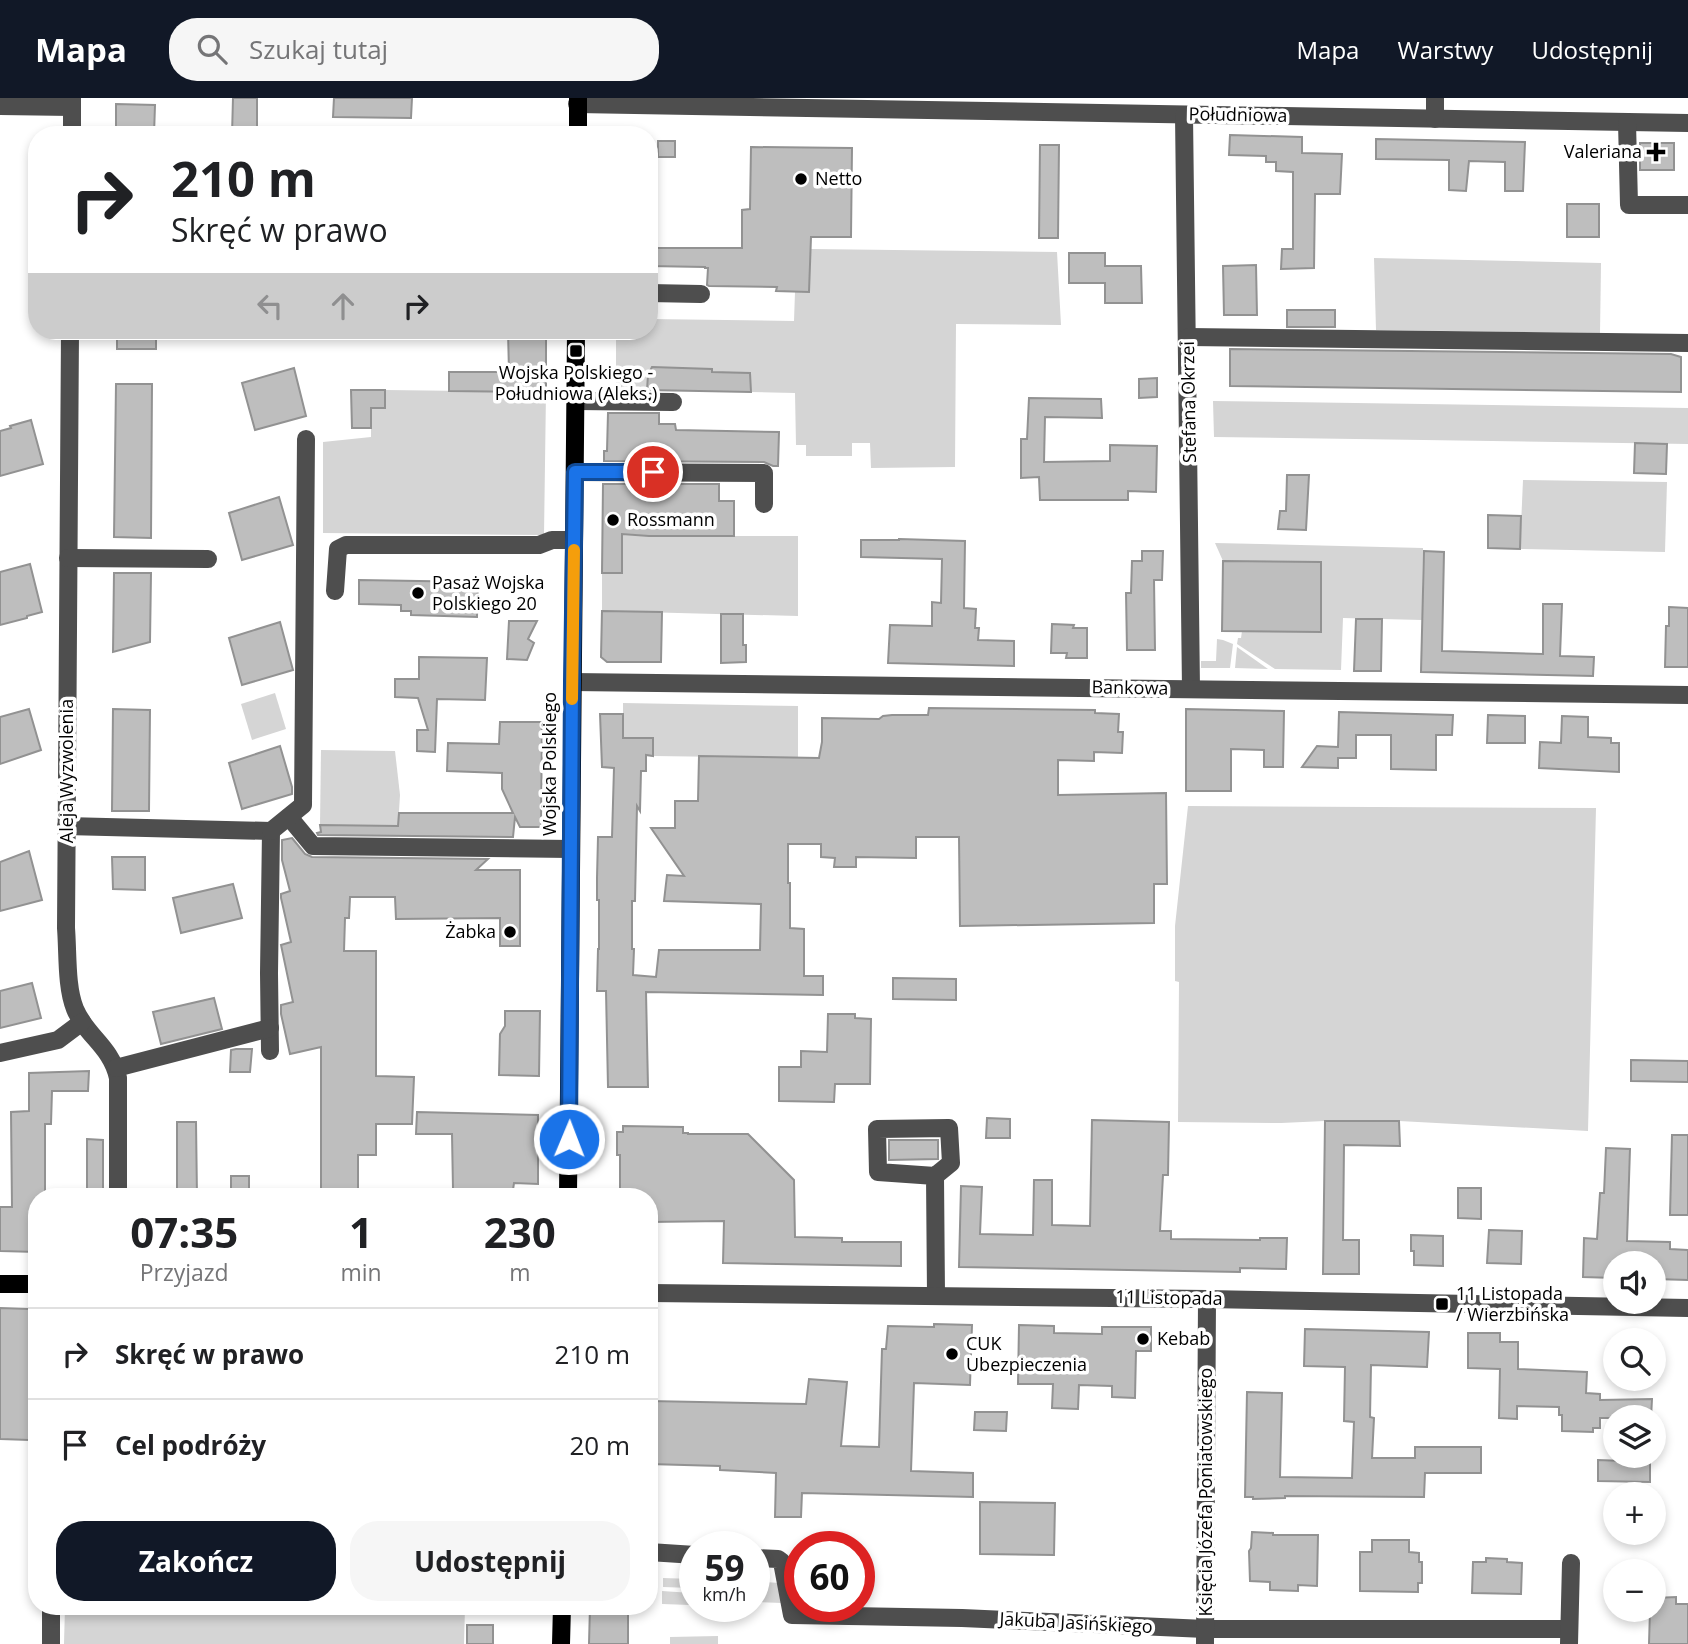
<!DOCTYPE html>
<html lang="pl">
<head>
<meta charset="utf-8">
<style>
  :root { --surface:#fff; --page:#f6f6f6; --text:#202124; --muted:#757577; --line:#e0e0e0; --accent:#111827 }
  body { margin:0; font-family:"Open Sans",sans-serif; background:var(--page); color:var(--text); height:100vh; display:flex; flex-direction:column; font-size:26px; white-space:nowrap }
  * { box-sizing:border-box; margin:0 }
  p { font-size:23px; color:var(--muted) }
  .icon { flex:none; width:38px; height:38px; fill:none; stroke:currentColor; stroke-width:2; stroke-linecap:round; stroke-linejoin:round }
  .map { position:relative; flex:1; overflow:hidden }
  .side { position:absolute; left:28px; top:1090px; width:630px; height:427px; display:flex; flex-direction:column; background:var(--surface); border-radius:28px; box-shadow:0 4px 10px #0003 }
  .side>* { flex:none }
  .guide { position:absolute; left:28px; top:28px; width:630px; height:214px; border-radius:28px; box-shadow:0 4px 10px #0003; background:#fff; color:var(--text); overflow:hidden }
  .fabs { position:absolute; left:1603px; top:1153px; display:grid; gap:14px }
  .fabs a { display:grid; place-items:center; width:63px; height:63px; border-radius:50%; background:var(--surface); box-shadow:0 4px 10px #0003; font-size:35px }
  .speed { position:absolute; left:679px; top:1433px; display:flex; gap:14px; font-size:35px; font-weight:700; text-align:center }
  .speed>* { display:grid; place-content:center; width:91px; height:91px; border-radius:50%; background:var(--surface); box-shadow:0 4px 10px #0003; line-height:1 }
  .speed small { font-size:18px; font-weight:400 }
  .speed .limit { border:10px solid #d22; background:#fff; color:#111 }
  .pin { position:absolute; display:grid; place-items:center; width:60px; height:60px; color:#fff; margin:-30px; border:4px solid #fff; border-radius:50%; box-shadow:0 2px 7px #0007 }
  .me { position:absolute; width:77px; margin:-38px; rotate:1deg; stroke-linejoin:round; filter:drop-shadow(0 0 5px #0008) }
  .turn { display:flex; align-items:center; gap:24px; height:147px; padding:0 28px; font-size:32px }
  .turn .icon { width:91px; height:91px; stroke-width:2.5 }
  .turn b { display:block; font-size:49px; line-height:60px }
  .lanes { display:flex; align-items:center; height:66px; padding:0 28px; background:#0003; justify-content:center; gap:35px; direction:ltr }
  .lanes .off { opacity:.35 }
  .eta { display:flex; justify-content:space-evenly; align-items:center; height:119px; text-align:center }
  .eta b { font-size:42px; font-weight:700; line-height:49px }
  .button { display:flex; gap:14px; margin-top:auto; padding:14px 28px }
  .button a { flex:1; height:80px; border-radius:28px; background:var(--accent); color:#fff; font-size:28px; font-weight:700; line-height:80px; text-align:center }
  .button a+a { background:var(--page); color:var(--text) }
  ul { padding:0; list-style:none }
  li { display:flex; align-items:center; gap:21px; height:91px; padding:0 28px; border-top:2px solid var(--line) }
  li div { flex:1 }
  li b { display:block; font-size:26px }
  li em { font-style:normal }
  header { display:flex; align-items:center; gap:42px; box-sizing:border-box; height:98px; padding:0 35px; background:var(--accent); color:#fff }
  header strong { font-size:33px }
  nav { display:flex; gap:38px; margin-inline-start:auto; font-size:24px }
  .search { width:490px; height:63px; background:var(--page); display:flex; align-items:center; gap:18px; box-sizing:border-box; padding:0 24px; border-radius:28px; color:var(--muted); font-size:26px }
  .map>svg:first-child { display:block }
  .green { fill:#d5d5d5 }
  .building { fill:#bebebe; stroke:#929292; stroke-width:2 }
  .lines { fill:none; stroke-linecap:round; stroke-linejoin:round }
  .minor { stroke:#4e4e4e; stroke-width:18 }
  .major { stroke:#000; stroke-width:18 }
  .route-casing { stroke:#114b97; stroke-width:18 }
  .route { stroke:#1a73e8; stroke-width:12 }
  .slow { stroke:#f59e0b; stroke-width:12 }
  .poi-dot { fill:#000; stroke:#fff; stroke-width:2.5 }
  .labels { text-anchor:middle; stroke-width:7; stroke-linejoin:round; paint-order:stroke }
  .street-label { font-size:18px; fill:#000; stroke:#fff }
  .poi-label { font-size:18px; fill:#000; stroke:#fff; text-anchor:start }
</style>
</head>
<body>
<header>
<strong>Mapa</strong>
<div class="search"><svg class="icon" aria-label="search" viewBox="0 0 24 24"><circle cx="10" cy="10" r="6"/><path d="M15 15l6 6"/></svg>Szukaj tutaj</div>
<nav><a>Mapa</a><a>Warstwy</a><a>Udostępnij</a></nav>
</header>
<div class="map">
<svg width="1688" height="1546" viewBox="0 0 1688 1546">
  <rect width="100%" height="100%" fill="#fff"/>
  <!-- green -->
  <g class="green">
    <path d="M811,151l246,3 4,73 -105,-1 -1,143 -84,1 -1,-25h-18v13h-46v-11h-10l-1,-52 -44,-1 -1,-19h-19v19l-20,-1v-22l-59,-2 -4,8 -1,15 -31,-1v-58h33v-12l145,2 1,-29h14z"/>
    <path d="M1374,160l227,5 -1,70 -224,-3z"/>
    <path d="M371,292h6l1,18h7v-18l161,2 -2,143 -221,-2v-91l48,-5z"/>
    <path d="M1213,303l475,7v36l-474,-7z"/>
    <path d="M1523,382l144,2 -2,70 -145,-3z"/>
    <path d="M622,436l28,2h148v80l-196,-5v-38h20z"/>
    <path d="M1215,445l208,5 -1,72 -79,-2 -2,52 -66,-1 -38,-25 1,-6h3l1,-7 79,1v-70l-98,-1z"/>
    <path d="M1217,541l6,1 10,4 -3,24h-29v-7h15z"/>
    <path d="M1237,549l31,22 -33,-1z"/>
    <path d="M275,595l11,36 -34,11 -11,-36z"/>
    <path d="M623,605l175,3v52l-145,-2v-18h-30z"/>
    <path d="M321,652l74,1 5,44 -2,31 -78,-1z"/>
    <path d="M1188,708l408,2 -8,323 -189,-10h-74l-44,2 -103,-1 1,-140 -4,-1v-55z"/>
    <path d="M663,1480l29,1 -1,9 -28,-1z"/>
    <path d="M754,1483l25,2 3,20 -28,-1z"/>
    <path d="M662,1493l29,2 -1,12 -28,-1z"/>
    <path d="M65,1509h400l-1,37h-400z"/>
    <path d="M718,1538v8h-48v-7z"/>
  </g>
  <!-- building -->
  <g class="building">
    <path d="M233,0h24v37h-25z"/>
    <path d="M334,0h78l-1,20 -78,-1z"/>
    <path d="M116,6l39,1 -1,30h-38z"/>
    <path d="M1230,37l72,2v16l40,1 -2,40h-25l-1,74 -33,1 1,-20h11v-77l-17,-1v-9h-10v-6l-37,-1z"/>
    <path d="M1376,41l149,3 -2,49h-18v-29l-36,-1 -3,30 -17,-1v-30l-73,-1z"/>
    <rect x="658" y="43" width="17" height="16"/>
    <rect x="1640" y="45" width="34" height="27"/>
    <path d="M1040,47h19l-1,93h-19z"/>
    <path d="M751,49l101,1 -1,89h-40l-2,55 -33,-1 1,-4 -68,-1 -2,-1 1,-17h-3v-1l-56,-1v-18h93v-38l8,-1z"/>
    <rect x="1567" y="106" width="32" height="33"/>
    <path d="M1069,155h36v13h36l1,37h-37v-20h-36z"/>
    <path d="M1256,167l1,50h-33l-1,-49z"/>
    <rect x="1287" y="212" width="48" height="17"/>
    <rect x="117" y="233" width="39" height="18"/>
    <path d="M508,233h38v61l-97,-1v-19h60z"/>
    <path d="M1230,251l441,5 10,3v35l-451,-6z"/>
    <path d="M652,269l60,2v3l38,1 1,19 -104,-2 1,-15z"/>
    <path d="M294,270l12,48 -51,14 -13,-47z"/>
    <path d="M1157,280v19l-18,1v-19z"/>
    <path d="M116,286h36l-1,154 -37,-1z"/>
    <path d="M351,292h34v18h-14v20h-19z"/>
    <path d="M1029,300l72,1 1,19 -57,-1 -1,45 66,-1v-16l47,1 -1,46 -28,-1v9h-88l-1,-23 -18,1v-39h6z"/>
    <path d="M608,315h51v11h16l1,6 103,2 -1,34h-5l-9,-4 -160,-1v-10h3z"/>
    <path d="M31,322l12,44 -43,12v-45l11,-3 -1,-2z"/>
    <path d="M1635,345l32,1 -1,30 -32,-1z"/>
    <path d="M1287,377h22l-3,55 -28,-1 2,-18h6z"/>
    <path d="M603,386h116v17h15v35h-85l-27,-2v39h-20z"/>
    <path d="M279,399l14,48 -51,15 -13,-47z"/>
    <path d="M1488,417l33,1 -1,33 -32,-1z"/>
    <path d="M899,441l66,2 -1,67 12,1 -1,19h4l-1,12 36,1v25l-126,-3 2,-38 42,1v-24l9,1 1,-44 -81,-2v-17h38z"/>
    <path d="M1142,453h21l-1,29h-8l1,70h-28l-1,-57h5l1,-32h10z"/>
    <path d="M1424,453l20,1 -2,99 101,3v-50h19l-2,52 34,1 -1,19 -172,-4z"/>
    <path d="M1223,463l98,1v70l-99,-1z"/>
    <path d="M30,466l12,48 -15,4v2l-27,7v-53z"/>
    <path d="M114,475h37l-1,69 -37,10z"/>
    <path d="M359,482l119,2 -1,35 -66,-2v-4h-10v-6l-42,-1z"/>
    <path d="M1669,509l19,1v59h-23l1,-41h3z"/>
    <path d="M602,513l60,1 -1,50h-54l-6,-5z"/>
    <path d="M721,516h22v31h3v17l-25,1z"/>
    <path d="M1356,521h26l-1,52h-27z"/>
    <path d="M509,523h28l-9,18 6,4 -7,17 -20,-1z"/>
    <path d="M280,524l13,48 -51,15 -13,-47z"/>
    <path d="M1052,526l22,1 -1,3h14v30h-21l1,-5h-16z"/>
    <path d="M419,559l68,1 -2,42 -48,-1 -2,53 -18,-1v-21h11l-10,-32 -23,-1v-18h24z"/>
    <path d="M929,610l166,2v3l24,1 -1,18h5l-1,21 -28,-1v9l-36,-1v35l108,-2 1,91h-13v39l-194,3 -1,-89h-43v21l-60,-1v10h-22l1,-9 -14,-1v-13h-33v39h2v45l14,1v47h19v19l-177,-3 2,95h-40l-2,-96h-9l1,-42h1v-49h-2v-22l1,-41h14l2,-69 -12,-1 -2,-53h23v24h30v18l-7,-1v16h-5l-1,40 -3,-5 -2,95h-3v48h2l-1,26 23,2 3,-27h101l1,-46 -97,-3 3,-26 17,1 -33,-48h24v-27h23l1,-45 120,2 3,-16v-24l57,1 4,-3 9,-1h36z"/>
    <path d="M29,611l12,41 -41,14v-47z"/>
    <path d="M113,611l37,1 -1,101h-37z"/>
    <path d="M1186,611l98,2 -1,56h-19v-17l-33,-1v42h-45z"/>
    <path d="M1339,614l114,3 -1,20h-16v35l-45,-1v-34h-35v23h-18v10l-36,-1 15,-21 21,1z"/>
    <path d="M1488,617l37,1v27h-38z"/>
    <path d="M1562,618l26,1v20l23,1v5h8v29l-80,-4 1,-26 21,1z"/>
    <path d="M500,624h42l-1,105h-21l-5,-10 -2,20 -195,-2 -1,-2 4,-1 -1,-7 78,1 1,-13h114l-11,-24v-16l-55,-2 1,-28 51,1z"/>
    <path d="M280,648l12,41v7l-50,15 -13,-46z"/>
    <path d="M292,740l13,16 7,3 176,2 -12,11h44v76h-20v-28l-104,1 -1,-22h-45l-1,21h-4l-1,33h32v125l38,1 -2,47h-36v31h-18v42h-37v-150l-31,7 -9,-40v-9l12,-3 -12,-57 10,-3 -10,-44v-4l9,-3 -8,-31v-20z"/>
    <path d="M29,753l13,49 -42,11v-49z"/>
    <path d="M112,759h33v33l-32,-1z"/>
    <path d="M233,786l9,34 -61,15 -8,-35z"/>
    <path d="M893,880l63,1v21l-63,-1z"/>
    <path d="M32,885l9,35 -41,10v-37z"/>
    <path d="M214,900l8,31 -61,15 -8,-32z"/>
    <path d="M505,913h35l-1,65 -40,-1 1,-41 5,-8z"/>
    <path d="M828,916h27v4l16,1 -1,65h-35l-1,18 -55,-1v-34h22v-16l26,1z"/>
    <path d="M236,951h16l-2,23h-20l1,-22z"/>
    <path d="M1631,962l57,1v21l-57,-1z"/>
    <path d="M89,973l-1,20h-36l-1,33h-6v70h-2v3h-6v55l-37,-1v-44h12l-1,-95 18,-1v-38z"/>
    <path d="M417,1014l121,3v69l-24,-1 -1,7 -23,-1v8h-33v-8h-4l-1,-55h-36z"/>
    <path d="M987,1020l23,1v19h-24z"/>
    <path d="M1092,1022l77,2 -1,53h-5l-3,56h11v8l89,1v-2h27l-1,31 -46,-1v4l-281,-5 2,-81 21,1 -2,47 53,1 1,-55h18v45l38,1z"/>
    <path d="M1325,1023h74l1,25 -56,-1 -1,95h16v34h-36z"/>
    <path d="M177,1024h19l1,75h-20z"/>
    <path d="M623,1028l60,1v6h5v1h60l46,46 1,57 47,1v4h59v24l-178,-3 1,-42 -75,1v-25h-29v-42h-3v-23h6z"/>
    <path d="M1672,1037h16v80h-18z"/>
    <path d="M87,1041l16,1v57h-16z"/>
    <path d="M889,1042h49v19l-49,1z"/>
    <path d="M1606,1050l24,1 -3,92 43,1v7l18,1v30l-34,-1v-15h-39v14l-32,-1 1,-39 13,1 3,-46h4z"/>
    <path d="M231,1078h18v19l-18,-1z"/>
    <path d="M1458,1090h23v31l-23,-1z"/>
    <path d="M1489,1132l33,1 -1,33 -34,-1z"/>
    <path d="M1411,1137l32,1v30l-29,-1v-14h-3z"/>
    <path d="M0,1210l30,1 -1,131 -29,-1z"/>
    <path d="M934,1226l38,1 -2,60 -56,-2 -3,88 62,2v24l-171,-4 -1,24h-26l1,-44 -56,-3v-4l-71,-2v-63l157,3 3,-25 38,3 -6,64 38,1 3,-98h4l2,-23 46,1z"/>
    <path d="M1019,1227l35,1v7l48,1v-7h49v24h-15l-1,47 -23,-1v-11l-33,-1 -1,24 -26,-1 1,-24h-35z"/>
    <path d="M1305,1231l124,3 -2,35 -56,-2 -1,52 4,1 -2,40h43v-11h66v26h-56l-1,24 -139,-1v2l-32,1v-2h-8l2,-105 35,1 -2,84 72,1 2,-56 -10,-1 1,-54 -41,-1z"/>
    <path d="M1468,1235h32v9h18v27l69,3 -1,21 14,1v6l52,-1 -1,19h-51v10h-7v4l-31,-1v-16h-3v-8l-42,-1v13l-18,-1 1,-49 -32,-1z"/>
    <path d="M975,1314h32l-1,19 -32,-1z"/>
    <path d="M1598,1362l52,2v20l-52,-1z"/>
    <path d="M980,1404l75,1 -1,52 -74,-1z"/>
    <path d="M1252,1434l21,1v2h45l-1,51 -19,-1v6l-28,-1v-8l-20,-1 -1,-30 2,-3z"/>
    <path d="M1372,1442h37v12l10,1v9h3v21h-4v9l-58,-1v-39h12z"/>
    <path d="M1486,1460l21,1v3l15,1 -1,31 -49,-1 1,-31h13z"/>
    <path d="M1676,1499v7h12v40h-39l1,-34h4v-12z"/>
    <path d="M590,1508h38v38h-39z"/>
    <rect x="467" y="1527" width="26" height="19"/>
  </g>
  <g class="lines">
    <!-- minor -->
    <g class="minor">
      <path d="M577,6l1111,19"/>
      <path d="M0,8l72,1"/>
      <path d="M1184,17l7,574"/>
      <path d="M1435,21v-21"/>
      <path d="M1627,24l2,83h59"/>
      <path d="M72,37v-37"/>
      <path d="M649,195l52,1"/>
      <path d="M70,233l-4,597c2,25 0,59 9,81 11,27 36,37 43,69v119"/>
      <path d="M1188,239l500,6"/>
      <path d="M576,303l97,1"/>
      <path d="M575,374l189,1v31"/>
      <path d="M68,460l140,1"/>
      <path d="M335,493l3,-42 8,-4h193l13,-5h22"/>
      <path d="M572,584l1116,13"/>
      <path d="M289,719l24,29 258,3"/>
      <path d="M66,728l205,5 -2,142 1,78"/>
      <path d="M271,733l32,-26 3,-366"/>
      <path d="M0,955l58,-13 24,-18"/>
      <path d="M116,970l154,-40"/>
      <path d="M935,1078l16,-13 -2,-35 -72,1 1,43 57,4 1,119"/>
      <path d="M649,1195l558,6 481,9"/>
      <path d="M649,1454l46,3"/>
      <path d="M754,1460l24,1 4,3 10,53 170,3 243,11h364"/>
      <path d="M51,1546v-38"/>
      <path d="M1205,1546l2,-345"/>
      <path d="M1569,1546l2,-81"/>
    </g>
    <!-- major -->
    <g class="major">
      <path d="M578,0v37"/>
      <path d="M568,1099l8,-866"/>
      <path d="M0,1186h37"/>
      <path d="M561,1546l1,-38"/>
    </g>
  </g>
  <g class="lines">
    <defs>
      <path id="route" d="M569,1041l3,-457 3,-210h78"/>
    </defs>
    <!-- route casing -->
    <use href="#route" class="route-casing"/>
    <!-- route -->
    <use href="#route" class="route"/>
    <!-- slow -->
    <path class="slow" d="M572,601l2,-149"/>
  </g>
  <!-- markers -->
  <g class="poi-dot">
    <path d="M1652.5 43.5h7v7h7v7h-7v7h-7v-7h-7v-7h7z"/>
    <circle cx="801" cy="81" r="7"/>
    <rect x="569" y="246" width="14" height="14" rx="3.5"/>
    <circle cx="613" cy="422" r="7"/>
    <circle cx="418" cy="495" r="7"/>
    <circle cx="510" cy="834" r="7"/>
    <rect x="1435" y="1199" width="14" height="14" rx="3.5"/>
    <circle cx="1143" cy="1241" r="7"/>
    <circle cx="952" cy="1256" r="7"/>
  </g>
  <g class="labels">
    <!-- street labels -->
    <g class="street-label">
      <text transform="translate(1238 17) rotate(1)" y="6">Południowa</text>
      <text transform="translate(1189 304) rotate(-91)" y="6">Stefana Okrzei</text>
      <text transform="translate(1130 590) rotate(1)" y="6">Bankowa</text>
      <text transform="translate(550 666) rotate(-90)" y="6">Wojska Polskiego</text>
      <text transform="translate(67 673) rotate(-90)" y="6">Aleja Wyzwolenia</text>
      <text transform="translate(1169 1200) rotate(1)" y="6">11 Listopada</text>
      <text transform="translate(1206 1394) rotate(-90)" y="6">Księcia Józefa Poniatowskiego</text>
      <text transform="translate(1076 1525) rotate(3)" y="6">Jakuba Jasińskiego</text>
    </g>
    <!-- poi labels -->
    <g class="poi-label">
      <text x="1642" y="60" text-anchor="end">Valeriana</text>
      <text x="815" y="87">Netto</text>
      <text x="576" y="281" text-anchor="middle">Wojska Polskiego -<tspan x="576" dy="21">Południowa (Aleks.)</tspan></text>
      <text x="627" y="428">Rossmann</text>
      <text x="432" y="491">Pasaż Wojska<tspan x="432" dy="21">Polskiego 20</tspan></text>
      <text x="496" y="840" text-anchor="end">Żabka</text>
      <text x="1456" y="1202">11 Listopada<tspan x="1456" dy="21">/ Wierzbińska</tspan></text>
      <text x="1157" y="1247">Kebab</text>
      <text x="966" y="1252">CUK<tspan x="966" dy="21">Ubezpieczenia</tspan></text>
    </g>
  </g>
</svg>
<div class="fabs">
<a><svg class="icon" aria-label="sound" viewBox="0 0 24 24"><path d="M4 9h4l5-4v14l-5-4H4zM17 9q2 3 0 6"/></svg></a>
<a><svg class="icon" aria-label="search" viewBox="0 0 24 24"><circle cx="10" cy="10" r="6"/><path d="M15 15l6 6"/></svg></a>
<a><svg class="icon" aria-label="layers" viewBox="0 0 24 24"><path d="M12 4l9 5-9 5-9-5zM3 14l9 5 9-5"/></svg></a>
<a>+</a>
<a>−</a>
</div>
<div class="speed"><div>59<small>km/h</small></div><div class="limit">60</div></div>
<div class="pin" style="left:653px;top:374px;background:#d93025"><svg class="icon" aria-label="arrive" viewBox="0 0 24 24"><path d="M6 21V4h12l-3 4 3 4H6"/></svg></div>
<svg class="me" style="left:569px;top:1041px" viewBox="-20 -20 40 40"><circle r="17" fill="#1a73e8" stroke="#fff" stroke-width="3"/><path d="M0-11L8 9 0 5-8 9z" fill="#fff"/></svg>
<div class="guide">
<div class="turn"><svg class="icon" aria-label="right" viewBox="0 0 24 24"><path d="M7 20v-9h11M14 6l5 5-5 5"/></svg><div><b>210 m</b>Skręć w prawo</div></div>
<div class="lanes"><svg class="icon off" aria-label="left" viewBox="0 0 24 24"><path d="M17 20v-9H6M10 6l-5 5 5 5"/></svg><svg class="icon off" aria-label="ahead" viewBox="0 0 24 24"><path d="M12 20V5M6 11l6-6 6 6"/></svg><svg class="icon" aria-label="right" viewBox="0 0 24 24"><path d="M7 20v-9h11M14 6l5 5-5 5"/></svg></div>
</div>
<section class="side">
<div class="eta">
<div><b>07:35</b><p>Przyjazd</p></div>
<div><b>1</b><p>min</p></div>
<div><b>230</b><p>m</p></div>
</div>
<ul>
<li><svg class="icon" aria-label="right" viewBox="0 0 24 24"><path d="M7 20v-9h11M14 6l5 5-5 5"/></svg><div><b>Skręć w prawo</b></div><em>210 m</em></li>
<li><svg class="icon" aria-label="arrive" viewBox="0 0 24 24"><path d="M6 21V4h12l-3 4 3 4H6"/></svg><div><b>Cel podróży</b></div><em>20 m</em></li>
</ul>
<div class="button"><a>Zakończ</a><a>Udostępnij</a></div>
</section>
</div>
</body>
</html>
